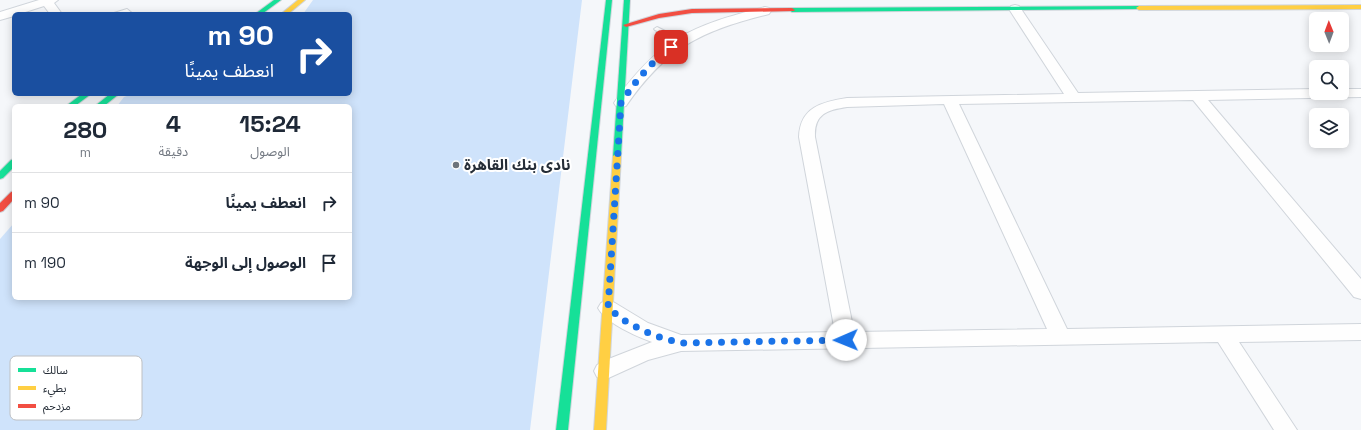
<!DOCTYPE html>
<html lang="ar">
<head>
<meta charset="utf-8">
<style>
  :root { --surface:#fff; --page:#f6f6f7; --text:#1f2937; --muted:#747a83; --line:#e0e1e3 }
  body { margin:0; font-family:"Space Grotesk","Noto Sans Arabic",sans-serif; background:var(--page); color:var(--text); direction:rtl; height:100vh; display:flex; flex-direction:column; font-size:15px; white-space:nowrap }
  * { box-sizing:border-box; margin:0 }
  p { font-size:13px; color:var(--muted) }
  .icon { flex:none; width:22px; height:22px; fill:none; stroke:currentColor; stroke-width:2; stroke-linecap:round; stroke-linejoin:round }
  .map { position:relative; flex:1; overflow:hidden; direction:ltr }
  .sheet { position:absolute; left:12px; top:104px; width:340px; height:196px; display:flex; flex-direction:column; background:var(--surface); border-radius:6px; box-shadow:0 2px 10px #0003; direction:rtl }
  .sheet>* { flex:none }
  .top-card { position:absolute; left:12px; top:12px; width:340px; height:84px; border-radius:6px; box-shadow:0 2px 10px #0003; direction:rtl; background:#1a4fa0; color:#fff; overflow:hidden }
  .needle { width:26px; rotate:359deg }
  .controls { position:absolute; left:1309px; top:12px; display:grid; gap:8px }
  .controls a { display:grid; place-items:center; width:40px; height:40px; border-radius:6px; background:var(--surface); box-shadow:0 2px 10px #0003; font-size:20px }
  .pin { position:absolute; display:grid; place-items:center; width:34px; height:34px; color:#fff; margin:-17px; border-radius:8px; box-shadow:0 2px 6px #0006 }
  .me { position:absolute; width:44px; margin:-22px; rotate:269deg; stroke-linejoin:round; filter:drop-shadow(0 0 3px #0008) }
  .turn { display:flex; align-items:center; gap:14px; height:84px; padding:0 12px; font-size:18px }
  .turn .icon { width:52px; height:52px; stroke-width:2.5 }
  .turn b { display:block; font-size:28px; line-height:34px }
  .eta { display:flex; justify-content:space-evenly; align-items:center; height:68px; text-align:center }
  .eta b { font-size:24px; font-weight:700; line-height:28px }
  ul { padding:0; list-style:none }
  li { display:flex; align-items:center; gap:12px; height:60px; padding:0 12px; border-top:1px solid var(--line) }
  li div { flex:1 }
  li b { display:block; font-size:15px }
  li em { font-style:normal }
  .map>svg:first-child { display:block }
  .green { fill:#cfe3fb }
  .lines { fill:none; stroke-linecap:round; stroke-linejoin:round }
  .lane-casing { stroke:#d0d5db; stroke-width:2 }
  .street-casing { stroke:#d0d5db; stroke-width:2 }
  .fast-casing { stroke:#d0d5db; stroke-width:2 }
  .slow-casing { stroke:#d0d5db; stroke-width:2 }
  .jam-casing { stroke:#d0d5db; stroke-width:2 }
  .lane { fill:#fefefe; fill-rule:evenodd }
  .street { fill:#fefefe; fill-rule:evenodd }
  .fast { fill:#16e098; fill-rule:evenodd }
  .slow { fill:#ffcf43; fill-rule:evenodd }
  .jam { fill:#f24e42; fill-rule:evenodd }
  .route { stroke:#1a73e8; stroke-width:7; stroke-dasharray:0 12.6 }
  .poi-dot { fill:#6e747b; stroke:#fff; stroke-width:1.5 }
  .labels { text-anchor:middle; stroke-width:4; stroke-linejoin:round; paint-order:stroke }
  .poi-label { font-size:15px; font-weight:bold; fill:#252d37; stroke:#fff; text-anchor:start }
  .key { fill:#fff; stroke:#bec0c3; stroke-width:1 }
  .key-label { font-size:11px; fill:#252d37 }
</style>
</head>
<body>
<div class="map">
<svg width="1361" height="430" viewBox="0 0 1361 430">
  <rect width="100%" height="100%" fill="#f5f7fa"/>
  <!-- green -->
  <path class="green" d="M313,0h269l-52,430h-530v-191l14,-16v75h336v-192h-233l7,-9 8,-3h218v-80h-47z"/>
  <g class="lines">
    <defs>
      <g id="lane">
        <path d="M127,9l6,5h-20l1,-1z"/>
        <path d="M657,27l26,13 1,1 -3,2 -26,-13 -1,-1z"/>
      </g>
      <g id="street">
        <path d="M39,0h19l-4,3 8,11h-12l-6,-8 -25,8h-5v2l-14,4v-8z"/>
        <path d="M1015,5l4,1 59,87 238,-4v4h26v-4h19v8l-153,3 153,179v20l-7,-2 -161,-197 -234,4 108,225 294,-5v16l-122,2 58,88h-23l-56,-88 -537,9 -33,9 -44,20 -7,-3 -3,-6 3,-6 9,-5 46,-18c-16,-6 -45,-18 -54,-34l3,-5 7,-3 7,3 33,20 33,12 154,-3 -36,-195c1,-30 23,-35 48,-39l217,-4 -55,-85 2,-3zM944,104l103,225 -193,3 -39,-195c-1,-23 12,-27 32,-30z"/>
        <path d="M765,7l4,1 2,3 -2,3c-68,17 -102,33 -143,92l-5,1 -5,-1 -2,-3c43,-63 79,-78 151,-96z"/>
      </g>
      <g id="fast">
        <path d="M274,0h7l-19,14h-7z"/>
        <path d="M606,0h6l-44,430h-12z"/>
        <path d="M624,0h6l-9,156 -4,3 -4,-3z"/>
        <path d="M1139,6l2,1v2l-349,3 -3,-2 3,-2z"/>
        <path d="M82,94h9l-16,12h-9z"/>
        <path d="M110,94h9l-15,12h-9z"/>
        <path d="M14,159v8l-11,11 -3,1v-8l11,-11z"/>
      </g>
      <g id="slow">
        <path d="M298,0h7l-17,14h-7z"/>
        <path d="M1361,5v4l-222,1 -3,-2 3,-2z"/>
        <path d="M617,153l4,3 -15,274h-12l19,-274z"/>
      </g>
      <g id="jam">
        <path d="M792,8l3,2 -1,1 -102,2 -33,5 -33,9 -3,-2 36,-11 33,-5z"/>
        <path d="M14,191v8l-11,12 -3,1v-9l11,-11z"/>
      </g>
    </defs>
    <!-- lane casing -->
    <use href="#lane" class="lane-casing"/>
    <!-- street casing -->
    <use href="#street" class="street-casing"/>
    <!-- fast casing -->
    <use href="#fast" class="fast-casing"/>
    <!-- slow casing -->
    <use href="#slow" class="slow-casing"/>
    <!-- jam casing -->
    <use href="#jam" class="jam-casing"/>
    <!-- lane -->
    <use href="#lane" class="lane"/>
    <!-- street -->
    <use href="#street" class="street"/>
    <!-- fast -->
    <use href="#fast" class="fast"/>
    <!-- slow -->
    <use href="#slow" class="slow"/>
    <!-- jam -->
    <use href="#jam" class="jam"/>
  </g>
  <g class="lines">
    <!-- route -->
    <path class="route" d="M671,47c-21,17 -35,33 -50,56l-13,205 20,15 25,12 27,8 166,-3"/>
  </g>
  <!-- markers -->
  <circle class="poi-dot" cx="456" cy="165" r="4"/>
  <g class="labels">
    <!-- poi labels -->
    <g class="poi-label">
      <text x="464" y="170">نادى بنك القاهرة</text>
    </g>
  </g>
  <!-- legend -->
  <rect x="10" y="356" width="132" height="64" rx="6" class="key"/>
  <rect x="18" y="368" width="18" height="4" fill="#16e098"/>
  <rect x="18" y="386" width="18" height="4" fill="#ffcf43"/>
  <rect x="18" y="404" width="18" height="4" fill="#f24e42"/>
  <g class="key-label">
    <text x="43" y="374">سالك</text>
    <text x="43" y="392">بطيء</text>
    <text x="43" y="410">مزدحم</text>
  </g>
</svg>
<div class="controls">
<a><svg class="needle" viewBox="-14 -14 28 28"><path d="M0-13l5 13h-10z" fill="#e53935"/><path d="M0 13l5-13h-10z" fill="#747a83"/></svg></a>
<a><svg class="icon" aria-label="search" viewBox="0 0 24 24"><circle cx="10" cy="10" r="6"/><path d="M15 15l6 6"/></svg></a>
<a><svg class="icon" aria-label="layers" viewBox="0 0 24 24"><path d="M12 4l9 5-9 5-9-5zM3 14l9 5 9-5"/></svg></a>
</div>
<div class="pin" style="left:671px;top:47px;background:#d93025"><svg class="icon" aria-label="arrive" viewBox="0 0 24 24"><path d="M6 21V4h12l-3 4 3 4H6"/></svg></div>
<svg class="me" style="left:846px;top:340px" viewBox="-20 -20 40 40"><circle r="19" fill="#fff"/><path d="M0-13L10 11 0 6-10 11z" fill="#1a73e8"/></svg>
<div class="top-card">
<div class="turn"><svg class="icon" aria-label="right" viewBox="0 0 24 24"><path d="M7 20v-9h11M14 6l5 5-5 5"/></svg><div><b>90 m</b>انعطف يمينًا</div></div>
</div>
<section class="sheet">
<div class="eta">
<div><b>15:24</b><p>الوصول</p></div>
<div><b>4</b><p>دقيقة</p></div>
<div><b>280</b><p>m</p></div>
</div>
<ul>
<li><svg class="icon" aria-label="right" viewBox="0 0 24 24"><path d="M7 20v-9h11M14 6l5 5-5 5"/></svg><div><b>انعطف يمينًا</b></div><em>90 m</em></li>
<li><svg class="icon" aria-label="arrive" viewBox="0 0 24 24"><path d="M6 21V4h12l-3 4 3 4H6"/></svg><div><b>الوصول إلى الوجهة</b></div><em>190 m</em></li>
</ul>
</section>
</div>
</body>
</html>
